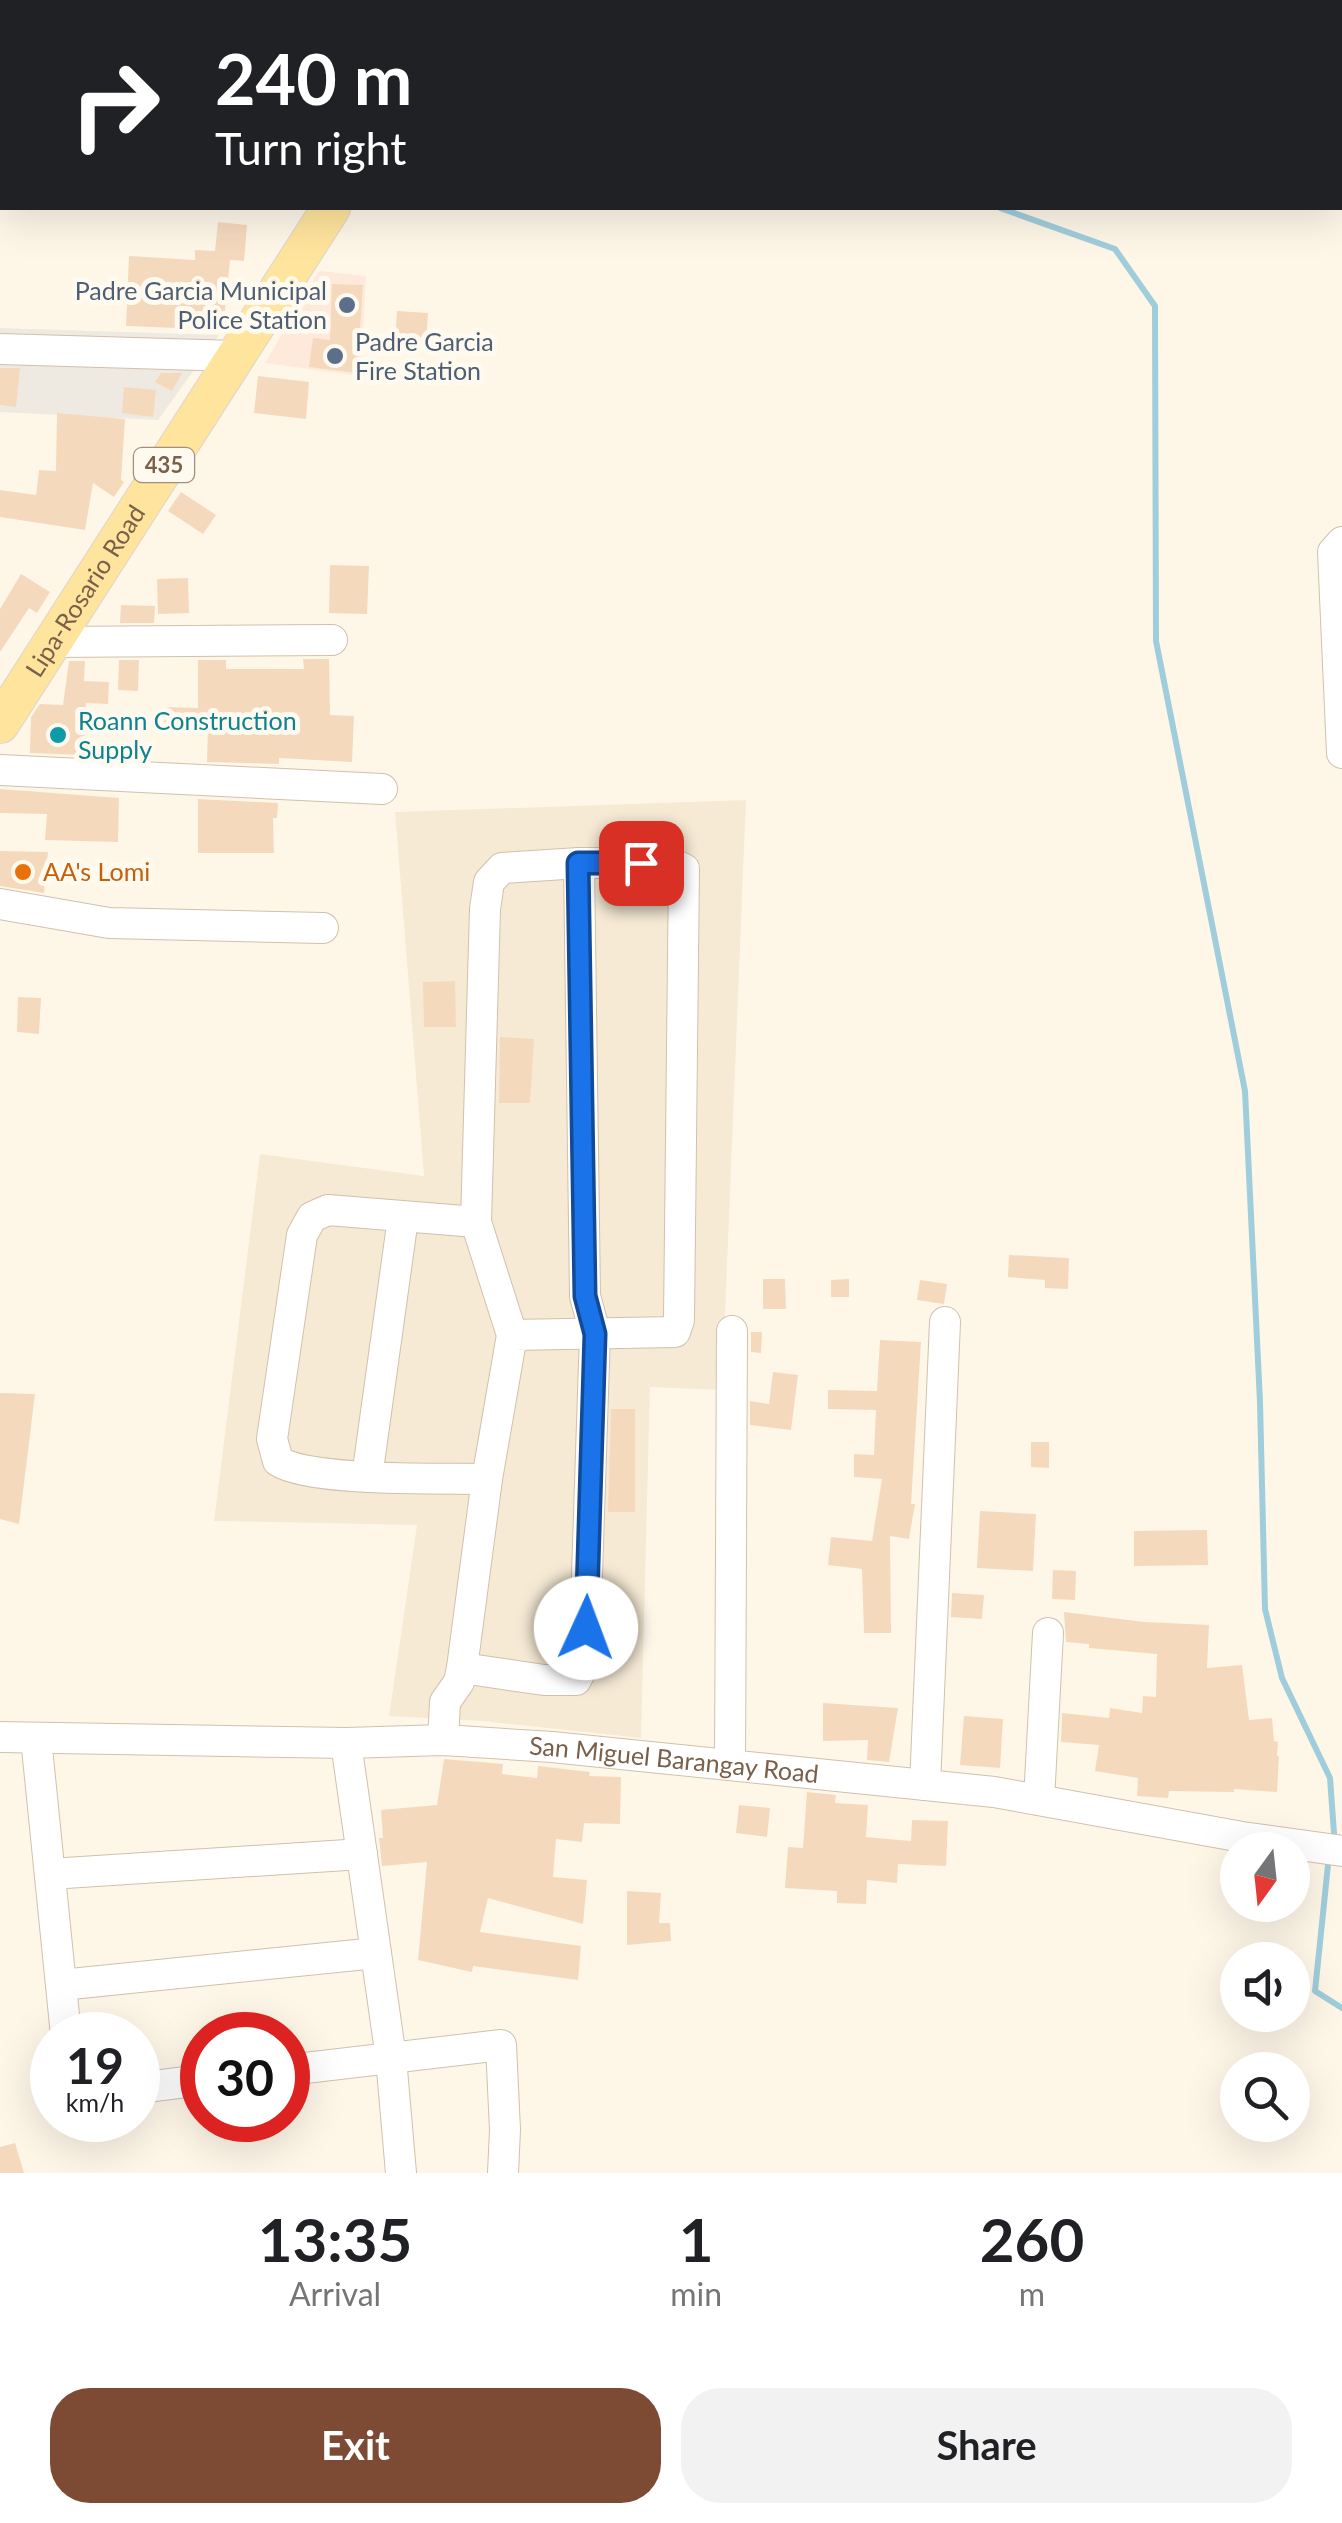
<!DOCTYPE html>
<html lang="en">
<head>
<meta charset="utf-8">
<style>
  :root { --surface:#fff; --page:#f2f2f2; --text:#202124; --muted:#757577; --accent:#7d4a33 }
  body { margin:0; font-family:Lato,sans-serif; background:var(--page); color:var(--text); height:100vh; display:flex; flex-direction:column; font-size:38px; white-space:nowrap }
  * { box-sizing:border-box; margin:0 }
  p { font-size:32px; color:var(--muted) }
  .icon { flex:none; width:55px; height:55px; fill:none; stroke:currentColor; stroke-width:2; stroke-linecap:round; stroke-linejoin:round }
  .map { position:relative; height:2173px; overflow:hidden }
  .side { display:flex; flex-direction:column; background:var(--surface); flex:1 }
  .side>* { flex:none }
  .banner { position:absolute; left:0px; top:0px; width:1342px; height:210px; box-shadow:0 10px 40px #0002; background:#202124; color:#fff; overflow:hidden }
  .needle { width:65px; rotate:195deg }
  .buttons { position:absolute; left:1220px; top:1832px; display:grid; gap:20px }
  .buttons a { display:grid; place-items:center; width:90px; height:90px; border-radius:50%; background:var(--surface); box-shadow:0 10px 40px #0002; font-size:50px }
  .speed { position:absolute; left:30px; top:2012px; display:flex; gap:20px; font-size:50px; font-weight:700; text-align:center }
  .speed>* { display:grid; place-content:center; width:130px; height:130px; border-radius:50%; background:var(--surface); box-shadow:0 10px 40px #0002; line-height:1 }
  .speed small { font-size:25px; font-weight:400 }
  .speed .limit { border:15px solid #d22; background:#fff; color:#111 }
  .pin { position:absolute; display:grid; place-items:center; width:85px; height:85px; color:#fff; margin:-42px; border-radius:20px; box-shadow:0 5px 15px #0006 }
  .me { position:absolute; width:110px; margin:-55px; rotate:2deg; stroke-linejoin:round; filter:drop-shadow(0 0 8px #0008) }
  .turn { display:flex; align-items:center; gap:35px; height:210px; padding:0 50px; font-size:45px }
  .turn .icon { width:130px; height:130px; stroke-width:2.5 }
  .turn b { display:block; font-size:70px; line-height:85px }
  .eta { display:flex; justify-content:space-evenly; align-items:center; height:170px; text-align:center }
  .eta b { font-size:60px; font-weight:700; line-height:70px }
  .cta { display:flex; gap:20px; margin-top:auto; padding:20px 50px }
  .cta a { flex:1; height:115px; border-radius:40px; background:var(--accent); color:#fff; font-size:40px; font-weight:700; line-height:115px; text-align:center }
  .cta a+a { background:var(--page); color:var(--text) }
  .map>svg:first-child { display:block }
  .residential { fill:#f6ead5 }
  .commercial { fill:#fee9db }
  .industrial { fill:#eee9e1 }
  .lines { fill:none; stroke-linecap:round; stroke-linejoin:round }
  .stream { stroke:#a0cddc; stroke-width:6 }
  .building { fill:#f5d9bd }
  .minor-casing { stroke:#d1c0ac; stroke-width:32 }
  .major-casing { stroke:#dcd5d0; stroke-width:40 }
  .minor { stroke:#fff; stroke-width:30 }
  .major { stroke:#ffe49d; stroke-width:38 }
  .route-casing { stroke:#114b97; stroke-width:25 }
  .route { stroke:#1a73e8; stroke-width:18 }
  .service-dot { fill:#5c6f8a; stroke:#fffaef; stroke-width:4 }
  .culture-dot { fill:#0f9aa8; stroke:#fffaef; stroke-width:4 }
  .food-dot { fill:#e8710a; stroke:#fffaef; stroke-width:4 }
  .labels { text-anchor:middle; stroke-width:10; stroke-linejoin:round; paint-order:stroke }
  .shield { fill:#fffaef; stroke:#a28e7b; stroke-width:2.5 }
  .shield-label { font-size:22px; font-weight:bold; fill:#7a5f49 }
  .service-label { font-size:25px; fill:#4e5e75; stroke:#fffaef; text-anchor:end }
  .street-label { font-size:25px; fill:#7a5f49; stroke:#fffaef }
  .culture-label { font-size:25px; fill:#0d838f; stroke:#fffaef; text-anchor:start }
  .food-label { font-size:25px; fill:#c56008; stroke:#fffaef; text-anchor:start }
</style>
</head>
<body>
<div class="map">
<svg width="1342" height="2173" viewBox="0 0 1342 2173">
  <rect width="100%" height="100%" fill="#fef7e8"/>
  <!-- residential -->
  <path class="residential" d="M746,800l-24,590 -72,-3 -9,351 -158,-17 -94,-5 28,-191 -203,-4 46,-367 164,22 -29,-364z"/>
  <!-- commercial -->
  <path class="commercial" d="M319,271l47,5 -5,100 -96,-13z"/>
  <!-- industrial -->
  <path class="industrial" d="M0,328l219,7 -61,85 -158,-8z"/>
  <g class="lines">
    <!-- stream -->
    <g class="stream">
      <path d="M765,2l1,-2"/>
      <path d="M1000,208l115,41 40,57 1,335 89,450 15,311 5,207 17,69 48,100 4,55"/>
      <path d="M1328,1865l-13,126 27,17"/>
    </g>
  </g>
  <!-- building -->
  <g class="building">
    <path d="M218,222l29,3 -3,36 -14,-1 -6,59 -48,-5v14l-50,-2 3,-70 66,4v-10l20,1z"/>
    <path d="M332,284l31,1 -6,88 -48,-6 4,-29 17,2z"/>
    <path d="M397,311l31,2 -2,32 -31,-2z"/>
    <path d="M0,368h20l-4,39 -16,-2z"/>
    <path d="M161,373h21l-10,18 -17,-9z"/>
    <path d="M258,376l51,6 -3,37 -52,-6z"/>
    <path d="M124,387l32,3 -3,27 -31,-4z"/>
    <path d="M57,413l68,6 -4,61 3,2 -10,15 -21,-14 -8,47 -85,-13v-27l36,5 3,-25 17,1z"/>
    <path d="M181,492l35,23 -13,19 -35,-23z"/>
    <path d="M330,565l39,1 -2,48 -38,-1z"/>
    <path d="M21,574l29,18 -13,21 -8,-5 -29,44v-43z"/>
    <path d="M188,578l1,35 -31,1 -1,-35z"/>
    <path d="M121,605l34,1 -1,17h-34z"/>
    <path d="M303,659h26l1,56 24,1 -2,46 -73,-4v6l-72,-2 1,-36 -44,-2 1,-17 33,1v-48h28v9h78z"/>
    <path d="M119,660h20l-1,31 -20,-1z"/>
    <path d="M69,661h16l-1,20 25,1 -1,22 -22,-1 -2,52 -54,-2 1,-36 9,-13 23,1z"/>
    <path d="M0,789l119,9 -1,44 -73,-2 2,-26 -47,-1z"/>
    <path d="M198,799l80,4 -1,15h-4l1,35h-76z"/>
    <path d="M0,851l48,1 -4,41 -44,-7z"/>
    <path d="M455,981l1,46h-32l-1,-45z"/>
    <path d="M18,997l23,1 -2,36 -22,-2z"/>
    <path d="M500,1037l34,2 -4,64h-31z"/>
    <path d="M1009,1255l60,3 -1,31 -23,-1v-8l-37,-3z"/>
    <path d="M763,1279h22l1,30h-23z"/>
    <path d="M849,1279v18h-18v-17z"/>
    <path d="M920,1280l27,4 -3,20 -27,-4z"/>
    <path d="M751,1332h11l-1,21 -10,-1z"/>
    <path d="M880,1340l41,2 -10,162h4l-6,35 -19,-3 1,97h-27l-2,-64 -34,-4 3,-28 41,4 10,-62 -28,-2v-23l20,1 2,-45 -48,-1v-19l49,1z"/>
    <path d="M773,1372l25,3 -7,55 -41,-5v-24l19,3z"/>
    <path d="M0,1393l35,1 -16,130 -19,-5z"/>
    <path d="M611,1409h24v103h-27z"/>
    <path d="M1031,1442h18v26l-18,-1z"/>
    <path d="M980,1511l56,3 -3,57 -56,-3z"/>
    <path d="M1207,1530l1,35 -74,1v-35z"/>
    <path d="M1053,1570l23,1 -1,29 -23,-1z"/>
    <path d="M952,1593l32,2 -2,24 -31,-2z"/>
    <path d="M1064,1612l80,10 65,3 -2,43 35,-3 7,55 23,-2 2,23 4,1 -1,14h2l-2,36 -43,-3v3l-65,-1 -1,7 -31,-2 1,-18 -43,-7 4,-26 -38,-3 1,-29 47,5 1,-10 32,5 1,-17 13,1 1,-43 -68,-6v-4l-23,-2z"/>
    <path d="M823,1703l75,5 -9,54 -22,-2 1,-20 -45,1z"/>
    <path d="M964,1716l39,3 -3,49 -40,-3z"/>
    <path d="M444,1759l59,5 -1,10 35,4 1,-12 52,6 -1,4 32,1 -1,47 -36,-1 -2,19 -26,-3 -3,38 34,3 -4,44 -95,-26 -8,34 101,14 -3,34 -105,-14 -1,6 -54,-12 9,-98 -45,4 -3,-28h4l-2,-28 56,-5z"/>
    <path d="M807,1792l29,3 -1,8 33,2 -2,32 45,4 1,-21 36,1 -2,45 -48,-2 -1,19 -30,-3 -1,24 -29,-1v-12l-52,-3 3,-41 15,1z"/>
    <path d="M739,1805l31,3 -3,29 -31,-4z"/>
    <path d="M627,1891l34,2 -2,30h11l1,18 -44,4z"/>
    <path d="M15,2143l9,30h-24v-26z"/>
  </g>
  <g class="lines">
    <defs>
      <g id="minor">
        <path d="M854,0l1,2"/>
        <path d="M919,0v2"/>
        <path d="M1340,117h2"/>
        <path d="M0,349l235,7"/>
        <path d="M1342,542l-9,10 9,201"/>
        <path d="M54,642l278,-2"/>
        <path d="M0,770l382,19"/>
        <path d="M0,904l109,19 214,5"/>
        <path d="M476,1222l-148,-12 -16,7 -10,18 -30,204 6,22c32,21 165,17 209,18"/>
        <path d="M367,1477l36,-259"/>
        <path d="M462,1668l82,12h32l8,-15 11,-332 -10,-37 -6,-433"/>
        <path id="s1" d="M0,1737l346,6 97,-3 109,7 442,45 248,45 100,14"/>
        <path d="M36,1738l30,297"/>
        <path d="M443,1740l2,-38 14,-20 3,-14 25,-189 25,-144 -36,-113 9,-313 4,-27 13,-14 77,-5h93l12,6 -5,451 -4,12 -163,3"/>
        <path d="M346,1743l45,315 10,115"/>
        <path d="M730,1765l2,-434"/>
        <path d="M925,1785l20,-463"/>
        <path d="M1039,1800l9,-167"/>
        <path d="M50,1874l312,-20"/>
        <path d="M61,1985l315,-32"/>
        <path d="M288,2070l213,-25 4,85 -2,43"/>
        <path d="M138,2088l64,-8"/>
      </g>
      <g id="major">
        <path d="M460,2l2,-2"/>
        <path id="s2" d="M0,724l331,-516"/>
      </g>
    </defs>
    <!-- minor casing -->
    <use href="#minor" class="minor-casing"/>
    <!-- major casing -->
    <use href="#major" class="major-casing"/>
    <!-- minor -->
    <use href="#minor" class="minor"/>
    <!-- major -->
    <use href="#major" class="major"/>
  </g>
  <g class="lines">
    <defs>
      <path id="route" d="M586,1628l9,-294 -10,-38 -7,-433h63"/>
    </defs>
    <!-- route casing -->
    <use href="#route" class="route-casing"/>
    <!-- route -->
    <use href="#route" class="route"/>
  </g>
  <!-- markers -->
  <g class="service-dot">
    <circle cx="347" cy="305" r="10"/>
    <circle cx="335" cy="356" r="10"/>
  </g>
  <circle class="culture-dot" cx="58" cy="735" r="10"/>
  <circle class="food-dot" cx="23" cy="872" r="10"/>
  <g class="labels">
    <!-- shield labels -->
    <rect class="shield" x="134" y="448" width="60" height="34" rx="8"/>
    <g class="shield-label">
      <text x="164" y="473">435</text>
    </g>
    <!-- service labels -->
    <g class="service-label">
      <text x="327" y="300">Padre Garcia Municipal<tspan x="327" dy="29">Police Station</tspan></text>
      <text x="355" y="351" text-anchor="start">Padre Garcia<tspan x="355" dy="29">Fire Station</tspan></text>
    </g>
    <!-- street labels -->
    <g class="street-label">
      <text dy="9" stroke="none"><textPath href="#s2" startOffset="158">Lipa-Rosario Road</textPath></text>
      <text dy="9" stroke="none"><textPath href="#s1" startOffset="675">San Miguel Barangay Road</textPath></text>
    </g>
    <!-- culture labels -->
    <g class="culture-label">
      <text x="78" y="730">Roann Construction<tspan x="78" dy="29">Supply</tspan></text>
    </g>
    <!-- food labels -->
    <g class="food-label">
      <text x="43" y="881">AA's Lomi</text>
    </g>
  </g>
</svg>
<div class="buttons">
<a><svg class="needle" viewBox="-14 -14 28 28"><path d="M0-13l5 13h-10z" fill="#e53935"/><path d="M0 13l5-13h-10z" fill="#757577"/></svg></a>
<a><svg class="icon" aria-label="sound" viewBox="0 0 24 24"><path d="M4 9h4l5-4v14l-5-4H4zM17 9q2 3 0 6"/></svg></a>
<a><svg class="icon" aria-label="search" viewBox="0 0 24 24"><circle cx="10" cy="10" r="6"/><path d="M15 15l6 6"/></svg></a>
</div>
<div class="speed"><div>19<small>km/h</small></div><div class="limit">30</div></div>
<div class="pin" style="left:641px;top:863px;background:#d93025"><svg class="icon" aria-label="arrive" viewBox="0 0 24 24"><path d="M6 21V4h12l-3 4 3 4H6"/></svg></div>
<svg class="me" style="left:586px;top:1628px" viewBox="-20 -20 40 40"><circle r="19" fill="#fff"/><path d="M0-13L10 11 0 6-10 11z" fill="#1a73e8"/></svg>
<div class="banner">
<div class="turn"><svg class="icon" aria-label="right" viewBox="0 0 24 24"><path d="M7 20v-9h11M14 6l5 5-5 5"/></svg><div><b>240 m</b>Turn right</div></div>
</div>
</div>
<section class="side">
<div class="eta">
<div><b>13:35</b><p>Arrival</p></div>
<div><b>1</b><p>min</p></div>
<div><b>260</b><p>m</p></div>
</div>
<div class="cta"><a>Exit</a><a>Share</a></div>
</section>
</body>
</html>
